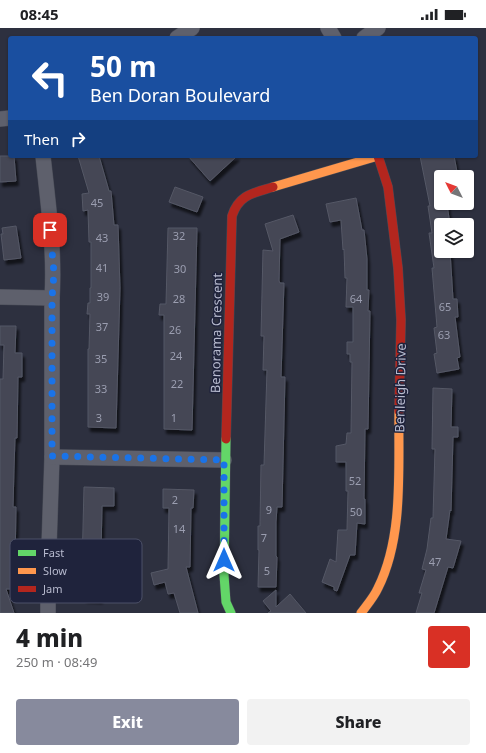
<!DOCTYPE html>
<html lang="en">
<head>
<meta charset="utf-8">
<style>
  :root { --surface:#fff; --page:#f2f2f2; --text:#202124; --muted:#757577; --accent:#878a9d }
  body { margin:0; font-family:"Noto Sans",sans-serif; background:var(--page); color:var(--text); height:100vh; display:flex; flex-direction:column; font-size:15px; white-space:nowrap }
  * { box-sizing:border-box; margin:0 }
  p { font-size:13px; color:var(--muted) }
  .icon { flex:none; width:22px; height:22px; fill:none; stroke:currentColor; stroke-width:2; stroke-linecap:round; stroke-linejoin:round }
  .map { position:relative; height:585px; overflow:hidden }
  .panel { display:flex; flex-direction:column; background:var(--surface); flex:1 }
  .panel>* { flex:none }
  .top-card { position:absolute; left:8px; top:8px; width:470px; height:122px; border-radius:4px; box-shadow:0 1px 3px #0004; background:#1a4fa0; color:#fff; overflow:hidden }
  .needle { width:26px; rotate:312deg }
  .tools { position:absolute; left:434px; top:142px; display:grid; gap:8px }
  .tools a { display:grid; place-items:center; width:40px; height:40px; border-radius:4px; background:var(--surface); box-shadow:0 1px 3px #0004; font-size:20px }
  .pin { position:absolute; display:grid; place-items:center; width:34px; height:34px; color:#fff; margin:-17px; border-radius:8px; box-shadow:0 2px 6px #0006 }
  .me { position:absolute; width:44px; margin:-22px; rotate:0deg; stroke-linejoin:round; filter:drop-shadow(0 0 3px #0008) }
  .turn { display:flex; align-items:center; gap:14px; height:84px; padding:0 16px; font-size:18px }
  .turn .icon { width:52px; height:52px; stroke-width:2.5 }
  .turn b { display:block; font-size:28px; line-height:34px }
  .then { display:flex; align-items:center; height:38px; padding:0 16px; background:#0003; gap:8px; font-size:15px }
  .round { display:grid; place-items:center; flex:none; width:42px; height:42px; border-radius:4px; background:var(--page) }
  .head { display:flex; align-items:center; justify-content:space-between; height:68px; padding:0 16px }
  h1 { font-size:24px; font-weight:800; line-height:30px }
  .action { display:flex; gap:8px; margin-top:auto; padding:8px 16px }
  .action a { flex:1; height:46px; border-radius:4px; background:var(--accent); color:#fff; font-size:16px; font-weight:800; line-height:46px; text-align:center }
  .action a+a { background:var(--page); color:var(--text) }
  .status { display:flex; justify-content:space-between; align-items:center; height:28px; padding:0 20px; background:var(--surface); direction:ltr }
  .status svg { height:11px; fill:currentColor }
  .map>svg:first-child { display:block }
  .building { fill:#444654; stroke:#555866; filter:url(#shadow) }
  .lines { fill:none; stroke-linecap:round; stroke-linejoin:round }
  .street-casing { stroke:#484b56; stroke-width:16 }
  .fast-casing { stroke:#484b56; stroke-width:10 }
  .slow-casing { stroke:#484b56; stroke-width:10 }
  .jam-casing { stroke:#484b56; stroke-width:10 }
  .street { stroke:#5e606c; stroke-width:15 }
  .fast { stroke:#63d668; stroke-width:9 }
  .slow { stroke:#ff974d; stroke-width:9 }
  .jam { stroke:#b3261e; stroke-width:9 }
  .route { stroke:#1a73e8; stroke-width:7; stroke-dasharray:0 12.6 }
  .labels { text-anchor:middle; stroke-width:3; stroke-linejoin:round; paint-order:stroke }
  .number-label { font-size:11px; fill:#9b9eb0 }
  .street-label { font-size:13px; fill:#b8bbcf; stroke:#1f233c }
  .key { fill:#1f233c; stroke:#4d5168; stroke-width:1 }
  .key-label { font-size:11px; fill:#b8bbcf }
</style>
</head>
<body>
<div class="status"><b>08:45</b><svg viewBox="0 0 49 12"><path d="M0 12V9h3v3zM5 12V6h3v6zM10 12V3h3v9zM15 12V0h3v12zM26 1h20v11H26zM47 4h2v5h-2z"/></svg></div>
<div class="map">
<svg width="486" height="585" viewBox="0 0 486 585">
  <defs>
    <filter id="shadow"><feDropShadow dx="2.5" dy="4.5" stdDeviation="1" flood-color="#0009"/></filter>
  </defs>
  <rect width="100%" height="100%" fill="#2d303f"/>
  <!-- building -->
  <g class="building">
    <path d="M0,128h14l2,25 -16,1z"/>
    <path d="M78,128h21l10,35h2l3,34h4l2,63 -4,140 -28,-1v-78h1l1,-35h-3l1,-11h2v-15h1v-46h-2l-1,-32 -5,1 -1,-17 7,-1z"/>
    <path d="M188,128h49l-27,25z"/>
    <path d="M420,128h34l4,21h-17v27h6l3,21h-9v26h9l3,48h4l1,18h-3l5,40 -3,1 2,11 -22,4 -3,-19 3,-1 -3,-25 3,-1 -5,-59h2l-5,-35h3l-4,-27h2z"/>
    <path d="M175,159l28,10 -6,15 -28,-10z"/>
    <path d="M356,170l6,32h2l3,29v31h2l-1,21h2l-2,118h-3l-1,70h1v25l-8,-1 -2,32h-5l-13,36 -3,-1v-3l-12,-5 8,-23 6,3 2,-32h9l1,-39h-2v-29h-10v-16l10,-2 1,-11h4l1,-71h-2v-8h-3v-12h6v-35h-7l1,-29h-2l-1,-29 -1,1 -2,-30 -11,2 -4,-18z"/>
    <path d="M293,187l6,17 -19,7 -1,42 1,2h4l-3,94h4l-3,130h-5l-1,15v34l1,1 -1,30h-18l1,-37h-1v-24h2l1,-61h3l3,-95h-4l1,-34h-3l2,-86 10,1 -8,-27z"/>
    <path d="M16,198l5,32 -17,2 -3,-26h2l-1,-6z"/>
    <path d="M168,200h29l-5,202 -28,-1v-114h-5l1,-11h6z"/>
    <path d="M0,298h16l-1,27h7v24h-4l-1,61h-2l-1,31 -1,38h3l-1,58h2v24h-11l8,24h-14v-234h3l1,-34h-4z"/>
    <path d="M433,360l19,1 -1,38h7v10h-5l-2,74 -1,-1 -4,29 15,2 -8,27 -5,-1 -14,46h-18l6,-20h-3l7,-23 -4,-1 5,-20 4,-31h2l2,-69h-3z"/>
    <path d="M84,459l30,1v18h-12l-2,93 -16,-1 1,-29h-3z"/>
    <path d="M163,461l31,1 -1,18h-2l-1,59h-4l12,46h-18l-6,-20 -6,1 -3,-12 -11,3 -3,-12 17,-4 1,-61h-6z"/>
    <path d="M276,562v17l14,-13 16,19h-38l3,-2 -8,-10z"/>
  </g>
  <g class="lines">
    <defs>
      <g id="street">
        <path d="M328,0l6,10"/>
        <path d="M177,10l15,-10"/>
        <path d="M364,10l14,-10"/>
        <path d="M0,91l10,-1"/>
        <path d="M43,128c5,47 12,95 9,142v159l-4,120v36"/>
        <path d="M0,269l52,1"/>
        <path d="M52,429l172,3"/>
      </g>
      <path id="fast" d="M226,411l-2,136 2,27 5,11"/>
      <g id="slow">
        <path d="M273,159l105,-31"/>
        <path d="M361,585c6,-8 13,-16 17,-25 26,-52 20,-120 21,-177"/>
      </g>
      <g id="jam">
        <path d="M378,128l10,31 10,81 3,52 -2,91"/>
        <path d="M226,411l6,-223c7,-22 22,-23 41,-29"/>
      </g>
    </defs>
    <!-- street casing -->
    <use href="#street" class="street-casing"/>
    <!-- fast casing -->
    <use href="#fast" class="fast-casing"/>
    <!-- slow casing -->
    <use href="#slow" class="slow-casing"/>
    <!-- jam casing -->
    <use href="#jam" class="jam-casing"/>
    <!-- street -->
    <use href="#street" class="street"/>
    <!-- fast -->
    <use href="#fast" class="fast"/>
    <!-- slow -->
    <use href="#slow" class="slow"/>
    <!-- jam -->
    <use href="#jam" class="jam"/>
  </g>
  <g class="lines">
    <!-- route -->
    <path class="route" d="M50,202l4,43 -2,25v158l172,4v100"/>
  </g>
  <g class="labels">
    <!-- number labels -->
    <g class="number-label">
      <text x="97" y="179">45</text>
      <text x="179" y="212">32</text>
      <text x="102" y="214">43</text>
      <text x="102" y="244">41</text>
      <text x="180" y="245">30</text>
      <text x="103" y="273">39</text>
      <text x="179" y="275">28</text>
      <text x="356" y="275">64</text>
      <text x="445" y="283">65</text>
      <text x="102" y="303">37</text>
      <text x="175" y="306">26</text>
      <text x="444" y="311">63</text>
      <text x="176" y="332">24</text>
      <text x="101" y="335">35</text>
      <text x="177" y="360">22</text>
      <text x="101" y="365">33</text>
      <text x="99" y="394">3</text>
      <text x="174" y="394">1</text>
      <text x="355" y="457">52</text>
      <text x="175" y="476">2</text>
      <text x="269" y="486">9</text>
      <text x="356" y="488">50</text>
      <text x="179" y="505">14</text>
      <text x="264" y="514">7</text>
      <text x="435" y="538">47</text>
      <text x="267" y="547">5</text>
    </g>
    <!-- street labels -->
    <g class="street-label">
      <text transform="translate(216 305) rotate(-89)" y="5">Benorama Crescent</text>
      <text transform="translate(400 360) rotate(-89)" y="5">Benleigh Drive</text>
    </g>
  </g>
  <!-- legend -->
  <rect x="10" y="511" width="132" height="64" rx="6" class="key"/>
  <rect x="18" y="522" width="18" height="6" fill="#63d668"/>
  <rect x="18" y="540" width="18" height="6" fill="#ff974d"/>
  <rect x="18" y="558" width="18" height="6" fill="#b3261e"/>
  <g class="key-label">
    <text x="43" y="529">Fast</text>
    <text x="43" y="547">Slow</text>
    <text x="43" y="565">Jam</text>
  </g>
</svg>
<div class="tools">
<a><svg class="needle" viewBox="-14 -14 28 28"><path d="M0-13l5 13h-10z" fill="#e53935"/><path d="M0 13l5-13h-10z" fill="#757577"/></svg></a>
<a><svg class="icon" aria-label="layers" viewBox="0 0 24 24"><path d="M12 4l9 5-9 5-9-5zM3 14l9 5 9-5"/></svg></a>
</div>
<div class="pin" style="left:50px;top:202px;background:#d93025"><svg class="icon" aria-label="arrive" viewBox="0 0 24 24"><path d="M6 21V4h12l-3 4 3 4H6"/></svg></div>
<svg class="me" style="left:224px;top:532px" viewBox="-20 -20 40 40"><path d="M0-17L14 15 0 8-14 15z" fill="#1a73e8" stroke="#fff" stroke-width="4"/></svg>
<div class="top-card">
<div class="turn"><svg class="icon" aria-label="left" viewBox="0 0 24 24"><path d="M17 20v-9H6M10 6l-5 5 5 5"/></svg><div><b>50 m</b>Ben Doran Boulevard</div></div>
<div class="then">Then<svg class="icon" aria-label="right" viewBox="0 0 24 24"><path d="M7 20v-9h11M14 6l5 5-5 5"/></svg></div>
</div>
</div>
<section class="panel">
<div class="head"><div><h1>4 min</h1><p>250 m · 08:49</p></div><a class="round" style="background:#d93025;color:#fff"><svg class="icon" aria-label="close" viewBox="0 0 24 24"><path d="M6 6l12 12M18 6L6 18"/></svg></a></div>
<div class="action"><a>Exit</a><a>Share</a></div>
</section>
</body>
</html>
